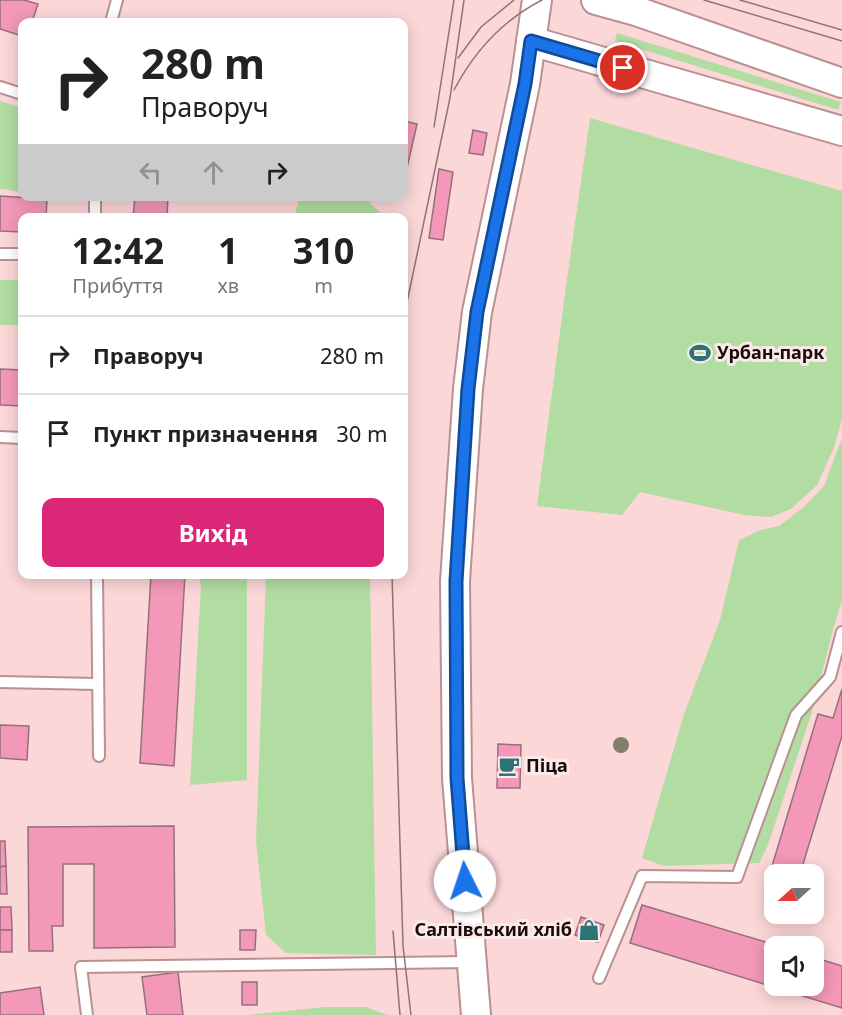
<!DOCTYPE html>
<html lang="uk">
<head>
<meta charset="utf-8">
<style>
  :root { --surface:#fff; --page:#f6f6f6; --text:#222; --muted:#767676; --line:#e0e0e0; --accent:#db2777 }
  body { margin:0; font-family:"Noto Sans",sans-serif; background:var(--page); color:var(--text); height:100vh; display:flex; flex-direction:column; font-size:22px; white-space:nowrap }
  * { box-sizing:border-box; margin:0 }
  p { font-size:20px; color:var(--muted) }
  .icon { flex:none; width:33px; height:33px; fill:none; stroke:currentColor; stroke-width:2; stroke-linecap:round; stroke-linejoin:round }
  .map { position:relative; flex:1; overflow:hidden }
  .sheet { position:absolute; left:18px; top:213px; width:390px; height:366px; display:flex; flex-direction:column; background:var(--surface); border-radius:12px; box-shadow:0 3px 15px #0003 }
  .sheet>* { flex:none }
  .top-card { position:absolute; left:18px; top:18px; width:390px; height:183px; border-radius:12px; box-shadow:0 3px 15px #0003; background:#fff; color:var(--text); overflow:hidden }
  .needle { width:39px; rotate:249deg }
  .buttons { position:absolute; left:764px; top:864px; display:grid; gap:12px }
  .buttons a { display:grid; place-items:center; width:60px; height:60px; border-radius:12px; background:var(--surface); box-shadow:0 3px 15px #0003; font-size:30px }
  .pin { position:absolute; display:grid; place-items:center; width:51px; height:51px; color:#fff; margin:-26px; border:3px solid #fff; border-radius:50%; box-shadow:0 2px 6px #0007 }
  .me { position:absolute; width:66px; margin:-33px; rotate:356deg; stroke-linejoin:round; filter:drop-shadow(0 0 4px #0008) }
  .turn { display:flex; align-items:center; gap:21px; height:126px; padding:0 24px; font-size:27px }
  .turn .icon { width:78px; height:78px; stroke-width:2.5 }
  .turn b { display:block; font-size:42px; line-height:51px }
  .lanes { display:flex; align-items:center; height:57px; padding:0 24px; background:#0003; justify-content:center; gap:30px; direction:ltr }
  .lanes .off { opacity:.35 }
  .eta { display:flex; justify-content:space-evenly; align-items:center; height:102px; text-align:center }
  .eta b { font-size:36px; font-weight:700; line-height:42px }
  .button { display:flex; gap:12px; margin-top:auto; padding:12px 24px }
  .button a { flex:1; height:69px; border-radius:12px; background:var(--accent); color:#fff; font-size:24px; font-weight:700; line-height:69px; text-align:center }
  ul { padding:0; list-style:none }
  li { display:flex; align-items:center; gap:18px; height:78px; padding:0 24px; border-top:2px solid var(--line) }
  li div { flex:1 }
  li b { display:block; font-size:22px }
  li em { font-style:normal }
  .map>svg:first-child { display:block }
  .green { fill:#b2dda2 }
  .building { fill:#f398b8; stroke:#956f7c; stroke-width:1.5 }
  .lines { fill:none; stroke-linecap:round; stroke-linejoin:round }
  .service-casing { stroke:#ba9091; stroke-width:14 }
  .secondary-casing { stroke:#ba9091; stroke-width:32 }
  .service { stroke:#fff; stroke-width:10 }
  .secondary { stroke:#fff; stroke-width:28 }
  .tram { stroke:#8e7474; stroke-width:1.5 }
  .tree { fill:#817f6b }
  .route-casing { stroke:#114b97; stroke-width:15 }
  .route { stroke:#1a73e8; stroke-width:10 }
  .labels { text-anchor:middle; stroke-width:6; stroke-linejoin:round; paint-order:stroke }
  .poi-label { font-size:18px; font-weight:bold; fill:#1a0c0c; stroke:#fceaea; text-anchor:start }
</style>
</head>
<body>
<div class="map">
<svg width="842" height="1015" viewBox="0 0 842 1015">
  <rect width="100%" height="100%" fill="#fcd7d8"/>
  <!-- green -->
  <g class="green">
    <path d="M617,33l224,69 -3,8 -223,-69z"/>
    <path d="M0,101l22,7v84l-22,-3z"/>
    <path d="M590,118l252,73v229l-9,30 -16,35 -26,24 -20,8 -27,-2 -104,-23 -18,23 -85,-9 29,-220z"/>
    <path d="M300,196l71,1 -1,6 15,14h-91z"/>
    <rect x="0" y="280" width="22" height="45"/>
    <path d="M842,438v163l-8,25 -21,83 -45,136 -9,18 -95,3 -22,-8 42,-144 36,-94 19,-80 22,-10 18,-4 26,-20 19,-20z"/>
    <path d="M198,575h49v205l-57,5 11,-201z"/>
    <path d="M266,575h104l6,380 -90,-2 -20,-18 -10,-94z"/>
    <path d="M325,1007h41l21,8h-140z"/>
  </g>
  <!-- building -->
  <g class="building">
    <path d="M0,0h24l14,4 -6,18h-10v14l-22,-7z"/>
    <path d="M404,121l13,3 -13,57z"/>
    <path d="M473,130l14,3 -4,22 -14,-2z"/>
    <path d="M439,169l14,3 -10,68 -14,-2z"/>
    <path d="M0,196l47,3 -1,19h-24v14l-22,-1z"/>
    <path d="M135,196h33l-1,22h-34z"/>
    <path d="M0,369l22,1v36l-22,-1z"/>
    <path d="M151,574h34l-11,192 -34,-3z"/>
    <path d="M842,689v47l-42,138h-26v4l-5,-2 49,-162 15,4z"/>
    <path d="M0,725l29,1 -2,34 -27,-2z"/>
    <path d="M498,744l23,1 -1,43h-23z"/>
    <path d="M174,826l1,121 -81,1v-84h-31v62h-11l1,25h-24l-1,-124z"/>
    <path d="M0,841h5l1,25 -6,1z"/>
    <path d="M6,866l1,28h-7v-27z"/>
    <path d="M642,905l137,41h-5v40h39v-29l29,9v42l-212,-65z"/>
    <path d="M0,907h11l1,23h-12z"/>
    <path d="M581,917l23,8 -6,17 -23,-7z"/>
    <rect x="0" y="930" width="12" height="22"/>
    <path d="M240,930h16l-1,20h-15z"/>
    <path d="M178,972l5,43h-36l-5,-38z"/>
    <rect x="242" y="982" width="15" height="23"/>
    <path d="M40,987l4,28h-44v-22z"/>
  </g>
  <g class="lines">
    <defs>
      <g id="service">
        <path d="M111,22l6,-22"/>
        <path d="M0,87l22,7"/>
        <path d="M95,196v22"/>
        <path d="M0,254h22"/>
        <path d="M0,437l22,1"/>
        <path d="M97,574l2,182"/>
        <path d="M0,682l97,2"/>
        <path d="M599,978l43,-102 95,1 59,-162 34,-38 12,-45"/>
        <path d="M87,1015l-6,-48 389,-5"/>
      </g>
      <g id="secondary">
        <path d="M596,0l40,11 206,72"/>
        <path d="M531,41l311,90"/>
        <path d="M476,1015l-19,-237 -2,-197 13,-192 9,-77 48,-228 12,-84"/>
      </g>
    </defs>
    <!-- service casing -->
    <use href="#service" class="service-casing"/>
    <!-- secondary casing -->
    <use href="#secondary" class="secondary-casing"/>
    <!-- service -->
    <use href="#service" class="service"/>
    <!-- secondary -->
    <use href="#secondary" class="secondary"/>
    <!-- tram -->
    <g class="tram">
      <path d="M704,0l138,41"/>
      <path d="M740,0l102,30"/>
      <path d="M458,58l23,-31 33,-27"/>
      <path d="M454,90c20,-38 49,-70 88,-90"/>
      <path d="M434,127l20,-127"/>
      <path d="M404,345l2,-38 44,-209 14,-98"/>
      <path d="M392,574l11,372 8,69"/>
      <path d="M393,931l7,84"/>
    </g>
  </g>
  <!-- trees -->
  <circle class="tree" cx="621" cy="745" r="8"/>
  <g class="lines">
    <defs>
      <path id="route" d="M465,881l-8,-103 -1,-197 12,-192 9,-77 48,-228 6,-43 92,27"/>
    </defs>
    <!-- route casing -->
    <use href="#route" class="route-casing"/>
    <!-- route -->
    <use href="#route" class="route"/>
  </g>
  <!-- icons -->
  <defs>
    <symbol id="stadium-bare" viewBox="-9 -9 18 18"><path d="M0-5a6.5 5 0 1 0 0 10a6.5 5 0 1 0 0-10ZM-3.5-1.8h7v3.6h-7Z" fill="#2a7476" stroke="#fceaea" stroke-width="2.5" paint-order="stroke"/></symbol>
    <symbol id="cafe-bare" viewBox="-9 -9 18 18"><path d="M-5.5-4.5H6V0H3Q3 3.5 0 3.5H-2.5Q-5.5 3.5-5.5 0ZM3-3.2v2h1.7v-2ZM-6 4.5H4V6H-6Z" fill="#2a7476" stroke="#fceaea" stroke-width="2.5" paint-order="stroke"/></symbol>
    <symbol id="shop-bare" viewBox="-9 -9 18 18"><path d="M-5-2.5h2.3a2.7 3.5 0 0 1 5.4 0H5L5.5 6h-11ZM-1.5-2.5h3a1.5 2.3 0 0 0-3 0Z" fill="#2a7476" stroke="#fceaea" stroke-width="2.5" paint-order="stroke"/></symbol>
  </defs>
  <g fill-rule="evenodd">
    <use href="#stadium-bare" x="685" y="338" width="30" height="30"/>
    <use href="#cafe-bare" x="494" y="751" width="30" height="30"/>
    <use href="#shop-bare" x="574" y="915" width="30" height="30"/>
  </g>
  <g class="labels">
    <!-- poi labels -->
    <g class="poi-label">
      <text x="717" y="359">Урбан-парк</text>
      <text x="526" y="772">Піца</text>
      <text x="572" y="936" text-anchor="end">Салтівський хліб</text>
    </g>
  </g>
</svg>
<div class="buttons">
<a><svg class="needle" viewBox="-14 -14 28 28"><path d="M0-13l5 13h-10z" fill="#e53935"/><path d="M0 13l5-13h-10z" fill="#767676"/></svg></a>
<a><svg class="icon" aria-label="sound" viewBox="0 0 24 24"><path d="M4 9h4l5-4v14l-5-4H4zM17 9q2 3 0 6"/></svg></a>
</div>
<div class="pin" style="left:623px;top:68px;background:#d93025"><svg class="icon" aria-label="arrive" viewBox="0 0 24 24"><path d="M6 21V4h12l-3 4 3 4H6"/></svg></div>
<svg class="me" style="left:465px;top:881px" viewBox="-20 -20 40 40"><circle r="19" fill="#fff"/><path d="M0-13L10 11 0 6-10 11z" fill="#1a73e8"/></svg>
<div class="top-card">
<div class="turn"><svg class="icon" aria-label="right" viewBox="0 0 24 24"><path d="M7 20v-9h11M14 6l5 5-5 5"/></svg><div><b>280 m</b>Праворуч</div></div>
<div class="lanes"><svg class="icon off" aria-label="left" viewBox="0 0 24 24"><path d="M17 20v-9H6M10 6l-5 5 5 5"/></svg><svg class="icon off" aria-label="ahead" viewBox="0 0 24 24"><path d="M12 20V5M6 11l6-6 6 6"/></svg><svg class="icon" aria-label="right" viewBox="0 0 24 24"><path d="M7 20v-9h11M14 6l5 5-5 5"/></svg></div>
</div>
<section class="sheet">
<div class="eta">
<div><b>12:42</b><p>Прибуття</p></div>
<div><b>1</b><p>хв</p></div>
<div><b>310</b><p>m</p></div>
</div>
<ul>
<li><svg class="icon" aria-label="right" viewBox="0 0 24 24"><path d="M7 20v-9h11M14 6l5 5-5 5"/></svg><div><b>Праворуч</b></div><em>280 m</em></li>
<li><svg class="icon" aria-label="arrive" viewBox="0 0 24 24"><path d="M6 21V4h12l-3 4 3 4H6"/></svg><div><b>Пункт призначення</b></div><em>30 m</em></li>
</ul>
<div class="button"><a>Вихід</a></div>
</section>
</div>
</body>
</html>
